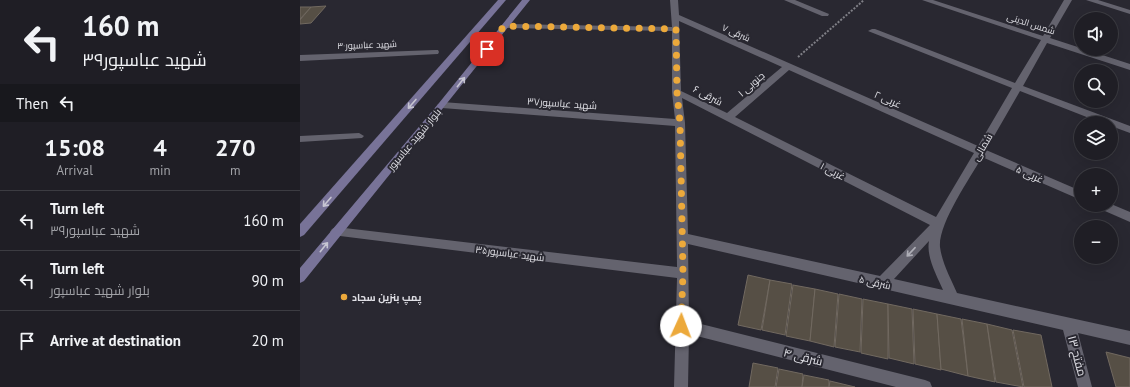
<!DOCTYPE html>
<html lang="en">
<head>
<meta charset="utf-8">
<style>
  :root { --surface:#1f1e25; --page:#2c2b32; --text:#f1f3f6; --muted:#a1a2a7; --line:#3c3c42 }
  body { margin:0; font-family:"PT Sans",Cairo,sans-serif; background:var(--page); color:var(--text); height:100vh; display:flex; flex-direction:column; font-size:15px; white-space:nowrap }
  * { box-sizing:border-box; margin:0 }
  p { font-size:13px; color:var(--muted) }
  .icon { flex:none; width:22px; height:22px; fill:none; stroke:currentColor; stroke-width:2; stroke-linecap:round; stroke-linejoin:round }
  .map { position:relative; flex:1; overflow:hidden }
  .sheet { display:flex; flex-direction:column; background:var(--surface); width:300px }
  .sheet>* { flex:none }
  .guide { background:#1f1e25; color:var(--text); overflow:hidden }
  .fabs { position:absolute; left:774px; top:12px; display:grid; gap:8px }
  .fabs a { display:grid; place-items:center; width:44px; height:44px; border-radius:50%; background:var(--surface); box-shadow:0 4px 16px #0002,0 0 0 1px var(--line); font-size:20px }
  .pin { position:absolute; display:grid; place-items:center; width:34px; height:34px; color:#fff; margin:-17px; border-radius:8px; box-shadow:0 2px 6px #0006 }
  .me { position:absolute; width:44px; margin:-22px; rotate:2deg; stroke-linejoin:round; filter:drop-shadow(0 0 3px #0008) }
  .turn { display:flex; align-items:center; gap:14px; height:84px; padding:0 16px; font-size:18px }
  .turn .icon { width:52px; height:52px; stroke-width:2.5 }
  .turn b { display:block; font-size:28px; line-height:34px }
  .then { display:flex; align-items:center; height:38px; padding:0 16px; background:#0003; gap:8px; font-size:15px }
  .eta { display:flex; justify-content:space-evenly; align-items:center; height:68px; text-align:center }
  .eta b { font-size:24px; font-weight:700; line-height:28px }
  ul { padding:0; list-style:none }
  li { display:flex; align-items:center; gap:12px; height:60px; padding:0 16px; border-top:1px solid var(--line) }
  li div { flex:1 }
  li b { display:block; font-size:15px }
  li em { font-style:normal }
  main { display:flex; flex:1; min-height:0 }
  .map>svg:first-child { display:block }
  .building { fill:#564f45; stroke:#716960 }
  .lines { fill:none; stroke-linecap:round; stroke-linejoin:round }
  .path { stroke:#7f7f86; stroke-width:2; stroke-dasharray:2 1.5; stroke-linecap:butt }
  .minor { fill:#64636e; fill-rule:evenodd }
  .secondary { fill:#787398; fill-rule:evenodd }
  .oneway { stroke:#c6c5d2 }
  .oneway2 { stroke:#aeaeb6 }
  .route { stroke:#eca93b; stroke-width:7; stroke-dasharray:0 12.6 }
  .poi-dot { fill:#eca93b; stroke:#292831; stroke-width:1.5 }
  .labels { text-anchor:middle; stroke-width:4; stroke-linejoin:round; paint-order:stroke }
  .far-street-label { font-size:9px; fill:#e0e0e6; stroke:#292831 }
  .street-label { font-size:10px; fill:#e0e0e6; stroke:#292831 }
  .poi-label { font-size:10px; font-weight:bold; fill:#e0e0e6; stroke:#292831; text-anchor:start }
  .near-street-label { font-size:12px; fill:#e0e0e6; stroke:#292831 }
</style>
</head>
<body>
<main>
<section class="sheet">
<div class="guide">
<div class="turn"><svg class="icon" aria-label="left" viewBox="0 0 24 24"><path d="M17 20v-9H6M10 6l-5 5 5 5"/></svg><div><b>160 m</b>شهید عباسپور۳۹</div></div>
<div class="then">Then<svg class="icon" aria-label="left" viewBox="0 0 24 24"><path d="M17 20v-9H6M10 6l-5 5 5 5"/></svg></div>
</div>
<div class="eta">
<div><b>15:08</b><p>Arrival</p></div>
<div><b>4</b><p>min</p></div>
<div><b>270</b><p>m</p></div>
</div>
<ul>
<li><svg class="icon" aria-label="left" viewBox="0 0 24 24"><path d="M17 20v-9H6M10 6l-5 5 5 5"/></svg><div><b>Turn left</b><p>شهید عباسپور۳۹</p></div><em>160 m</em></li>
<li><svg class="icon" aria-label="left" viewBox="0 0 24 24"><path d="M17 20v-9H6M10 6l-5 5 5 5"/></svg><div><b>Turn left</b><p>بلوار شهید عباسپور</p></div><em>90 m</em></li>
<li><svg class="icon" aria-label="arrive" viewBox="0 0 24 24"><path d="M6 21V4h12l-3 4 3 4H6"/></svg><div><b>Arrive at destination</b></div><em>20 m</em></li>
</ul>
</section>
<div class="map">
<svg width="830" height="387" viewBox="0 0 830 387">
  <rect width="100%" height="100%" fill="#292831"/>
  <!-- building -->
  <g class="building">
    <path d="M26,6l-15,17 -11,1v-4l11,-13z"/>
    <path d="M0,7h11l-11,12z"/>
    <path d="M448,275l22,5 -9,50 -23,-5z"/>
    <path d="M470,280l22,4 -7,51 -23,-5z"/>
    <path d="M493,285l22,4 -5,52 -24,-5z"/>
    <path d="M515,289l23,5 -4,53 -24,-6z"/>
    <path d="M539,294l23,5 -2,53 -25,-5z"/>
    <path d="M563,299l25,5v55l-27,-6z"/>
    <path d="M588,304l24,5 2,55 -25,-6z"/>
    <path d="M613,309l24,5 4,56 -26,-6z"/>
    <path d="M637,314l24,5 7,57 -27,-7z"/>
    <path d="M662,319l25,5 8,58 -27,-6z"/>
    <path d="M687,324l25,6 11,57 -27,-5z"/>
    <path d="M713,330l28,5 11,52h-28z"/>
    <path d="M806,352l24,6v29h-14z"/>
    <path d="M453,363l25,5 -3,19h-26z"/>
    <path d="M479,369l24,5 -1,13h-26z"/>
    <path d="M504,375l25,5v7h-27z"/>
    <path d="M530,381l25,6h-26z"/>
  </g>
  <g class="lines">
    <!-- path -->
    <path class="path" d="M498,57l66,-57"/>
    <!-- minor -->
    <g class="minor">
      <path d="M370,0h8l1,15 299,131 34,-58 -144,-57 4,-2h3l140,54 26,-43 -119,-40h11l110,36 21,-36h8l-22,38 80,26v6l-83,-27 -24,43 107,40v7l-19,-7v-3h-9l-82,-32 -34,59 95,41v9l-99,-43c-12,21 -44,67 -42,90 2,16 11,32 17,46l173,38v14l-52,-12 14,54h-14l-15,-57 -375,-86 1,77 236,59 5,2 2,5h-36l-207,-53 -1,53h-14l3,-109 -345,-43 -2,-3 2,-3 4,-2 341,40 -2,-141 -233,-18 -5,-3 5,-3 233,17 -3,-27v-61l-168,-3 -4,-2 4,-2 168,3zM379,21l103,46 -55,46 -46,-22zM489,70l185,83 -38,64 -201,-100zM382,98l248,127 -50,51 -192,-42 -3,-111zM629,241c-3,16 8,35 14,49l-49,-11z"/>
      <path d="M484,0h11l34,14 -1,2h-6z"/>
      <path d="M786,0h12l32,10v4z"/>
      <path d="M135,50h3l1,2 -1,2 -138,7v-6z"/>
      <path d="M59,133l5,3 -2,2 -62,4v-6z"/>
      <path d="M811,204l19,8v10l-32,-14 -2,-3z"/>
    </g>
    <!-- secondary -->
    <g class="secondary">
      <path d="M198,0h8l-202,235 -4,2v-13z"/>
      <path d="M222,0h8l-226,281 -4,2v-15l139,-165z"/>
    </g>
  </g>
  <!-- one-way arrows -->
  <defs><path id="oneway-shaft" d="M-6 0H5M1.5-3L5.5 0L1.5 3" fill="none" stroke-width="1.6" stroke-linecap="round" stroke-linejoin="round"/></defs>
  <g class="oneway">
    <use href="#oneway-shaft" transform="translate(161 82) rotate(-52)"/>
    <use href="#oneway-shaft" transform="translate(112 104) rotate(131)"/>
    <use href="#oneway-shaft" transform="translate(27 202) rotate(131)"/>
    <use href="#oneway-shaft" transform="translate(24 247) rotate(-51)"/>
  </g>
  <use class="oneway2" href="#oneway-shaft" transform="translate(611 252) rotate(133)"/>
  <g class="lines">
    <!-- route -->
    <path class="route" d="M187,49l17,-23 172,3 1,63 3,31 3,150 -2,53"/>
  </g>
  <!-- markers -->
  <circle class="poi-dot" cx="44" cy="297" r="4"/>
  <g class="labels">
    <!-- far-street labels -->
    <g class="far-street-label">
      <text transform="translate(731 24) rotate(18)" y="3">شمس الدینی</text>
      <text transform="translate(436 33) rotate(24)" y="3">شرقی ۷</text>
      <text transform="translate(67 45) rotate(-2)" y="3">شهید عباسپور۳۰</text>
    </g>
    <!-- street labels -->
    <g class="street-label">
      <text transform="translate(451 84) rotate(-41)" y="4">جنوبی ۱</text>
      <text transform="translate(408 95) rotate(28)" y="4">شرقی ۶</text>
      <text transform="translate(588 99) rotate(24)" y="4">غربی ۲</text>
      <text transform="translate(262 103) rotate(4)" y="4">شهید عباسپور۳۷</text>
      <text transform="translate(114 139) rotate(-50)" y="4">بلوار شهید عباسپور</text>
      <text transform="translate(682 147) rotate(-60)" y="4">شمالی</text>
      <text transform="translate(533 171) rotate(27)" y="4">غربی ۱</text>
      <text transform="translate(730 174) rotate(24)" y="4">غربی ۵</text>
      <text transform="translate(210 253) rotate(7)" y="4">شهید عباسپور۳۵</text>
      <text transform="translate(575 282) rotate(13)" y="4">شرقی ۵</text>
    </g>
    <!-- poi labels -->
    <g class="poi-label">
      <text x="52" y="301">پمپ بنزین سجاد</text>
    </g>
    <!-- near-street labels -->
    <g class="near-street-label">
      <text transform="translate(777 356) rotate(75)" y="4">مفتح ۱۳</text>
      <text transform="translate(503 357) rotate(14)" y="4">۴ شرقی</text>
    </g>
  </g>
</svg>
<div class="fabs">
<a><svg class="icon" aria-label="sound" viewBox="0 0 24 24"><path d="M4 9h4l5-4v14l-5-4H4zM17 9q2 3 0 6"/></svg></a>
<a><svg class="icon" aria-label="search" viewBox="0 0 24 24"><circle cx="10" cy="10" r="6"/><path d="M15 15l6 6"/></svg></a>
<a><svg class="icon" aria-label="layers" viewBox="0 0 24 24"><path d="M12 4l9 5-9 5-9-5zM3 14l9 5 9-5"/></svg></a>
<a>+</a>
<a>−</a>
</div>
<div class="pin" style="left:187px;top:49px;background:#d93025"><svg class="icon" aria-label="arrive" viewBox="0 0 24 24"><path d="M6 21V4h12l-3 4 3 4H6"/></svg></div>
<svg class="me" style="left:381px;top:326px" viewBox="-20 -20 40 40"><circle r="19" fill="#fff"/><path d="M0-13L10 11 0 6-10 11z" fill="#eca93b"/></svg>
</div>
</main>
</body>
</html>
